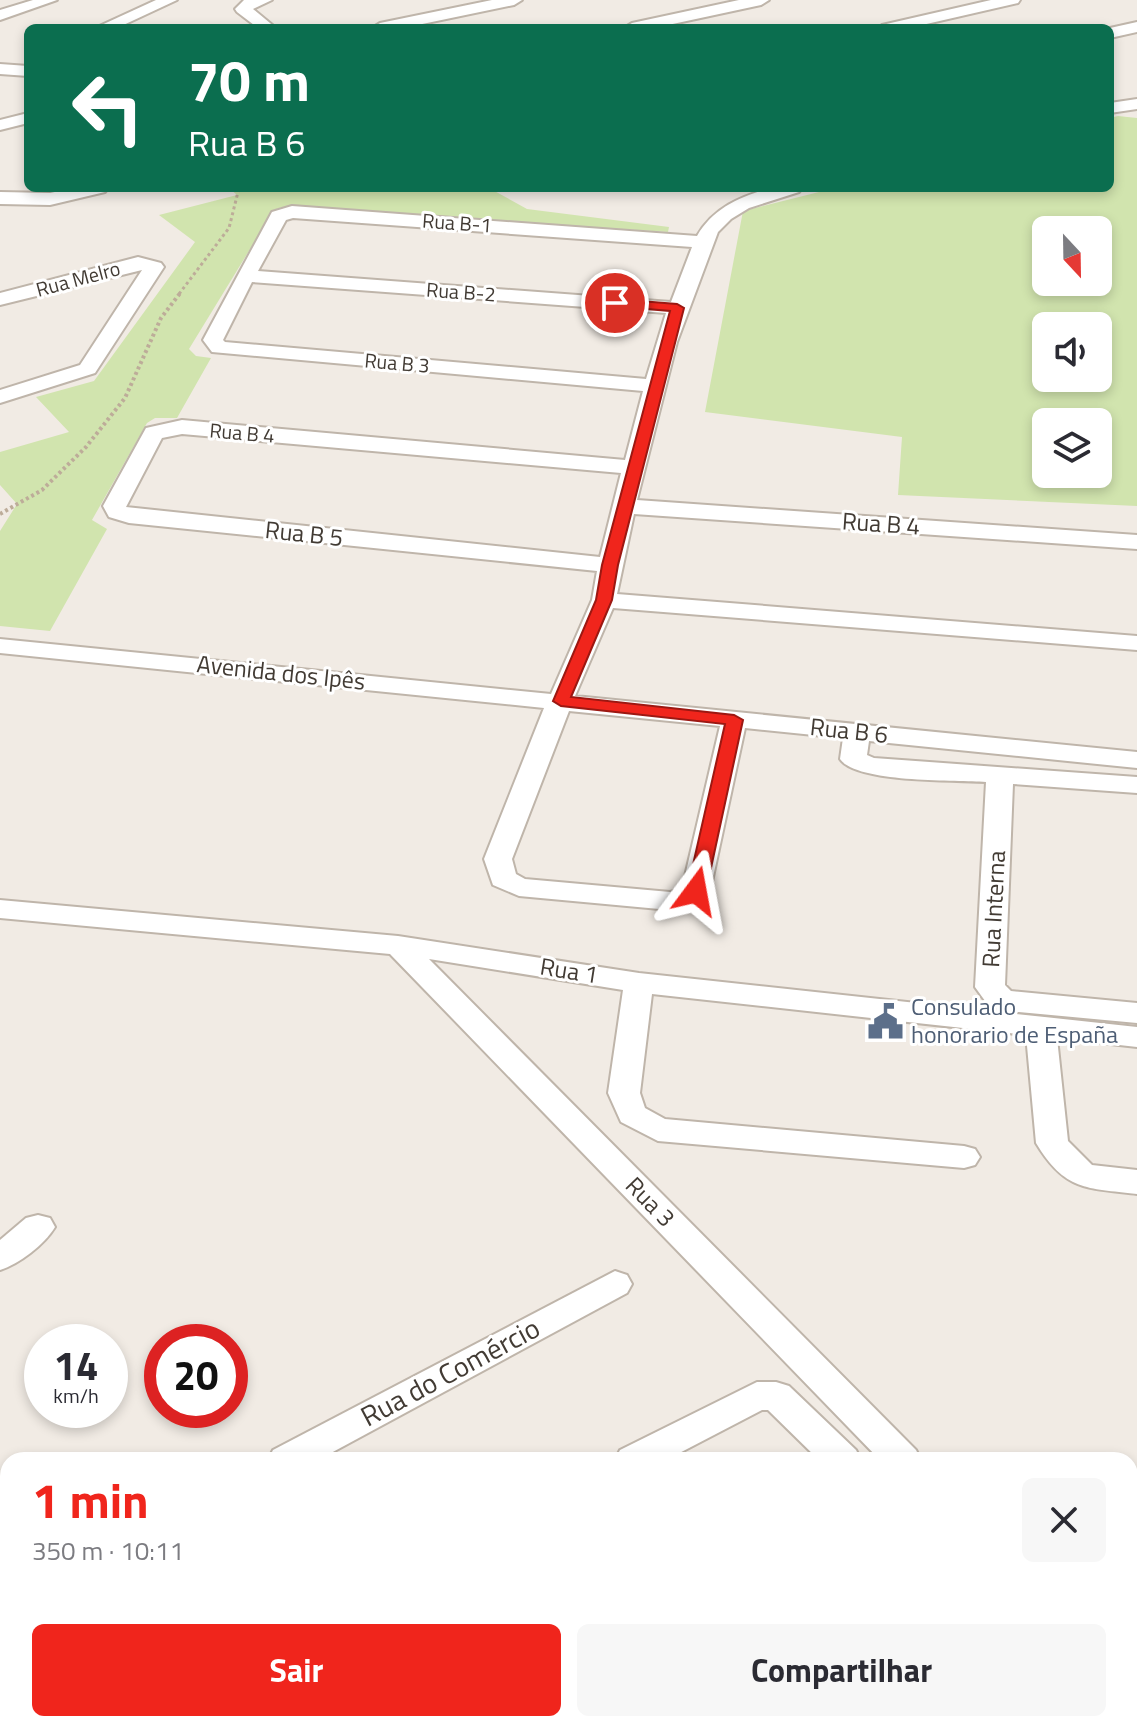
<!DOCTYPE html>
<html lang="pt">
<head>
<meta charset="utf-8">
<style>
  :root { --surface:#fff; --page:#f7f7f7; --text:#2b2b33; --muted:#7c7c81; --accent:#f0251c }
  body { margin:0; font-family:"Titillium Web",sans-serif; background:var(--page); color:var(--text); height:100vh; display:flex; flex-direction:column; font-size:30px; white-space:nowrap }
  * { box-sizing:border-box; margin:0 }
  p { font-size:26px; color:var(--muted) }
  .icon { flex:none; width:44px; height:44px; fill:none; stroke:currentColor; stroke-width:2; stroke-linecap:round; stroke-linejoin:round }
  .map { position:relative; flex:1; overflow:hidden }
  .drawer { position:absolute; left:0px; top:1452px; width:1138px; height:280px; display:flex; flex-direction:column; background:var(--surface); border-radius:24px 24px 0 0; box-shadow:0 4px 12px #0003 }
  .drawer>* { flex:none }
  .guide { position:absolute; left:24px; top:24px; width:1090px; height:168px; border-radius:12px; box-shadow:0 4px 12px #0003; background:#0b6e4f; color:#fff; overflow:hidden }
  .needle { width:52px; rotate:158deg }
  .buttons { position:absolute; left:1032px; top:216px; display:grid; gap:16px }
  .buttons a { display:grid; place-items:center; width:80px; height:80px; border-radius:12px; background:var(--surface); box-shadow:0 4px 12px #0003; font-size:40px }
  .speed { position:absolute; left:24px; top:1324px; display:flex; gap:16px; font-size:40px; font-weight:700; text-align:center }
  .speed>* { display:grid; place-content:center; width:104px; height:104px; border-radius:50%; background:var(--surface); box-shadow:0 4px 12px #0003; line-height:1 }
  .speed small { font-size:20px; font-weight:400 }
  .speed .limit { border:12px solid #d22; background:#fff; color:#111 }
  .pin { position:absolute; display:grid; place-items:center; width:68px; height:68px; color:#fff; margin:-34px; border:4px solid #fff; border-radius:50%; box-shadow:0 2px 8px #0007 }
  .me { position:absolute; width:88px; margin:-44px; rotate:13deg; stroke-linejoin:round; filter:drop-shadow(0 0 6px #0008) }
  .turn { display:flex; align-items:center; gap:28px; height:168px; padding:0 32px; font-size:36px }
  .turn .icon { width:104px; height:104px; stroke-width:2.5 }
  .turn b { display:block; font-size:56px; line-height:68px }
  .round { display:grid; place-items:center; flex:none; width:84px; height:84px; border-radius:12px; background:var(--page) }
  .head { display:flex; align-items:center; justify-content:space-between; height:136px; padding:0 32px }
  h1 { font-size:48px; font-weight:700; line-height:60px; color:var(--accent) }
  .primary-button { display:flex; gap:16px; margin-top:auto; padding:16px 32px }
  .primary-button a { flex:1; height:92px; border-radius:12px; background:var(--accent); color:#fff; font-size:32px; font-weight:700; line-height:92px; text-align:center }
  .primary-button a+a { background:var(--page); color:var(--text) }
  .map>svg:first-child { display:block }
  .green { fill:#d1e4ae; fill-rule:evenodd }
  .lines { fill:none; stroke-linecap:round; stroke-linejoin:round }
  .minor-casing { stroke:#bfb5aa; stroke-width:4 }
  .path-far1 { stroke:#bdac99; stroke-width:3; stroke-dasharray:3 3; stroke-linecap:butt }
  .path { stroke:#bdac99; stroke-width:4; stroke-dasharray:3 3; stroke-linecap:butt }
  .minor { fill:#fff; fill-rule:evenodd }
  .route { fill:#f0251c; stroke:#9c1812; stroke-width:2 }
  .labels { text-anchor:middle; stroke-width:6; stroke-linejoin:round; paint-order:stroke }
  .far-street-label { font-size:20px; fill:#423b34; stroke:#fff }
  .street-label { font-size:24px; fill:#423b34; stroke:#fff }
  .service-label { font-size:24px; fill:#4e5e75; stroke:#fff; text-anchor:start }
  .near-street-label { font-size:28px; fill:#423b34; stroke:#fff }
</style>
</head>
<body>
<div class="map">
<svg width="1137" height="1732" viewBox="0 0 1137 1732">
  <rect width="100%" height="100%" fill="#f1ebe4"/>
  <!-- green -->
  <g class="green">
    <path d="M1118,116l19,2v388l-239,-11 4,-58 -197,-25 38,-201 92,-23h275v-70zM1046,230h52v52h-52zM1046,326h52v52h-52zM1046,422h52v52h-52z"/>
    <path d="M229,188h260l38,21 142,18 -1,5 -386,-25 -8,3 -85,139 7,7 15,2 -34,60h-22l-8,5 -55,97 15,9 -57,102 -50,-5v-95l17,-27 -17,-19v-33l69,-20 -33,-35 58,-16 101,-139 -36,-27 78,-20z"/>
  </g>
  <g class="lines">
    <defs>
      <g id="minor">
        <path d="M33,0h24l-57,20v-10z"/>
        <path d="M156,0h21l-60,28h-22z"/>
        <path d="M244,0h28l-19,9 23,19h-18l-21,-16 -2,-3z"/>
        <path d="M492,0h30l-8,5 -111,23h-31l8,-5z"/>
        <path d="M739,0h30l-8,5 -107,23h-30l8,-5z"/>
        <path d="M991,0h29l-2,3 -109,25h-29l2,-3z"/>
        <path d="M1137,22v10l-27,6v-10z"/>
        <path d="M0,64l28,2v10l-28,-2z"/>
        <path d="M1137,99v10l-27,4v-10z"/>
        <path d="M28,113v10l-28,7v-10z"/>
        <path d="M74,188h34l-3,4 -55,13 -50,-1v-12l50,1z"/>
        <path d="M771,188h31l-3,4 -50,16 -18,11 -13,13 -41,110 -40,158 500,35v14l-503,-35 -17,80 520,42v14l-524,-42 -38,88 562,56v16l-268,-27 -2,14 7,3 263,19v16l-124,-9 -8,201 6,6 126,12v20l-129,-12 -20,-6 -13,-18 11,-205c-30,-2 -130,1 -146,-23l3,-21 -98,-10 -35,163 -8,11 -32,8 -151,-14 -26,-11 -9,-26 60,-151 -544,-55v-14l551,55 41,-94 5,-29 -468,-48 -20,-6 -6,-11 43,-78 36,-8 443,40 18,-69 -431,-39 -9,-12 69,-128 20,-6 405,30c16,-28 44,-40 74,-48zM293,218l399,29 -21,55 -413,-31 28,-51zM252,282l414,31 -20,66 -421,-37 -2,-2zM182,434l439,39 -21,84 -474,-50 36,-69zM569,711l151,15 -38,163 -12,3 -145,-13 -9,-5 -4,-15z"/>
        <path d="M138,257l23,6 3,4 -69,106 -95,30v-13l80,-25 62,-95 -142,35v-12z"/>
        <path d="M0,900l398,36 241,37 498,54v20l-80,-9 11,103 24,24 45,5v24c-51,-6 -72,-3 -101,-51l-10,-108 -374,-41 -12,99 5,15 20,11 299,27 11,3 5,8 -5,8 -11,3 -306,-27 -37,-19 -13,-29 15,-103 -194,-31 487,491 5,10h-41l-490,-506 -390,-36z"/>
        <path d="M38,1215l12,3 5,9c-11,18 -36,37 -55,43v-30l26,-22z"/>
        <path d="M615,1271l12,4 5,9 -5,9 -309,167h-50l5,-10z"/>
        <path d="M757,1382h19l13,4 67,64 5,10h-42l-51,-50h-6l-96,50h-51l5,-10z"/>
        <path d="M8,1504v30l-8,1v-30z"/>
        <path d="M1130,1675l7,2v40l-7,-3z"/>
        <path d="M565,1724h49l-4,8h-49z"/>
      </g>
    </defs>
    <!-- minor casing -->
    <use href="#minor" class="minor-casing"/>
    <!-- path-far1 -->
    <path class="path-far1" d="M179,294l50,-66 10,-40"/>
    <!-- path -->
    <path class="path" d="M0,514l42,-24 44,-43 39,-49 36,-80 20,-26"/>
    <!-- minor -->
    <use href="#minor" class="minor"/>
  </g>
  <!-- route -->
  <path class="route" d="M615,299l62,5 7,4 -66,257 -6,35 -41,97 163,18 9,5 -37,171 -10,6 -9,-6 38,-167 -164,-18 -8,-5 43,-101 6,-35 68,-254 -59,-5v-6z"/>
  <!-- icons -->
  <defs>
    <symbol id="civic-bare" viewBox="-9 -9 18 18"><path d="M-.6-6.5H3V-4.5H.6V-3L4-1V1h2V6H-6V1h2V-1L-.6-3ZM-1.2 2.5V6h2.4V2.5Z" fill="#5c6f8a" stroke="#fff" stroke-width="2.5" paint-order="stroke"/></symbol>
  </defs>
  <g fill-rule="evenodd">
    <use href="#civic-bare" x="860" y="996" width="51" height="51"/>
  </g>
  <g class="labels">
    <!-- far-street labels -->
    <g class="far-street-label">
      <text transform="translate(457 223) rotate(4)" y="7">Rua B-1</text>
      <text transform="translate(78 279) rotate(-15)" y="7">Rua Melro</text>
      <text transform="translate(461 292) rotate(4)" y="7">Rua B-2</text>
      <text transform="translate(397 363) rotate(5)" y="7">Rua B 3</text>
      <text transform="translate(242 433) rotate(5)" y="7">Rua B 4</text>
    </g>
    <!-- street labels -->
    <g class="street-label">
      <text transform="translate(881 524) rotate(4)" y="8">Rua B 4</text>
      <text transform="translate(304 534) rotate(6)" y="8">Rua B 5</text>
      <text transform="translate(281 673) rotate(6)" y="8">Avenida dos Ipês</text>
      <text transform="translate(849 731) rotate(6)" y="8">Rua B 6</text>
      <text transform="translate(994 909) rotate(-87)" y="8">Rua Interna</text>
      <text transform="translate(569 971) rotate(9)" y="8">Rua 1</text>
      <text transform="translate(650 1202) rotate(46)" y="8">Rua 3</text>
    </g>
    <!-- service labels -->
    <g class="service-label">
      <text x="911" y="1015">Consulado<tspan x="911" dy="28">honorario de España</tspan></text>
    </g>
    <!-- near-street labels -->
    <g class="near-street-label">
      <text transform="translate(450 1372) rotate(-28)" y="10">Rua do Comércio</text>
    </g>
  </g>
</svg>
<div class="buttons">
<a><svg class="needle" viewBox="-14 -14 28 28"><path d="M0-13l5 13h-10z" fill="#e53935"/><path d="M0 13l5-13h-10z" fill="#7c7c81"/></svg></a>
<a><svg class="icon" aria-label="sound" viewBox="0 0 24 24"><path d="M4 9h4l5-4v14l-5-4H4zM17 9q2 3 0 6"/></svg></a>
<a><svg class="icon" aria-label="layers" viewBox="0 0 24 24"><path d="M12 4l9 5-9 5-9-5zM3 14l9 5 9-5"/></svg></a>
</div>
<div class="speed"><div>14<small>km/h</small></div><div class="limit">20</div></div>
<div class="pin" style="left:615px;top:303px;background:#d93025"><svg class="icon" aria-label="arrive" viewBox="0 0 24 24"><path d="M6 21V4h12l-3 4 3 4H6"/></svg></div>
<svg class="me" style="left:696px;top:891px" viewBox="-20 -20 40 40"><path d="M0-17L14 15 0 8-14 15z" fill="#f0251c" stroke="#fff" stroke-width="4"/></svg>
<div class="guide">
<div class="turn"><svg class="icon" aria-label="left" viewBox="0 0 24 24"><path d="M17 20v-9H6M10 6l-5 5 5 5"/></svg><div><b>70 m</b>Rua B 6</div></div>
</div>
<section class="drawer">
<div class="head"><div><h1>1 min</h1><p>350 m · 10:11</p></div><a class="round"><svg class="icon" aria-label="close" viewBox="0 0 24 24"><path d="M6 6l12 12M18 6L6 18"/></svg></a></div>
<div class="primary-button"><a>Sair</a><a>Compartilhar</a></div>
</section>
</div>
</body>
</html>
